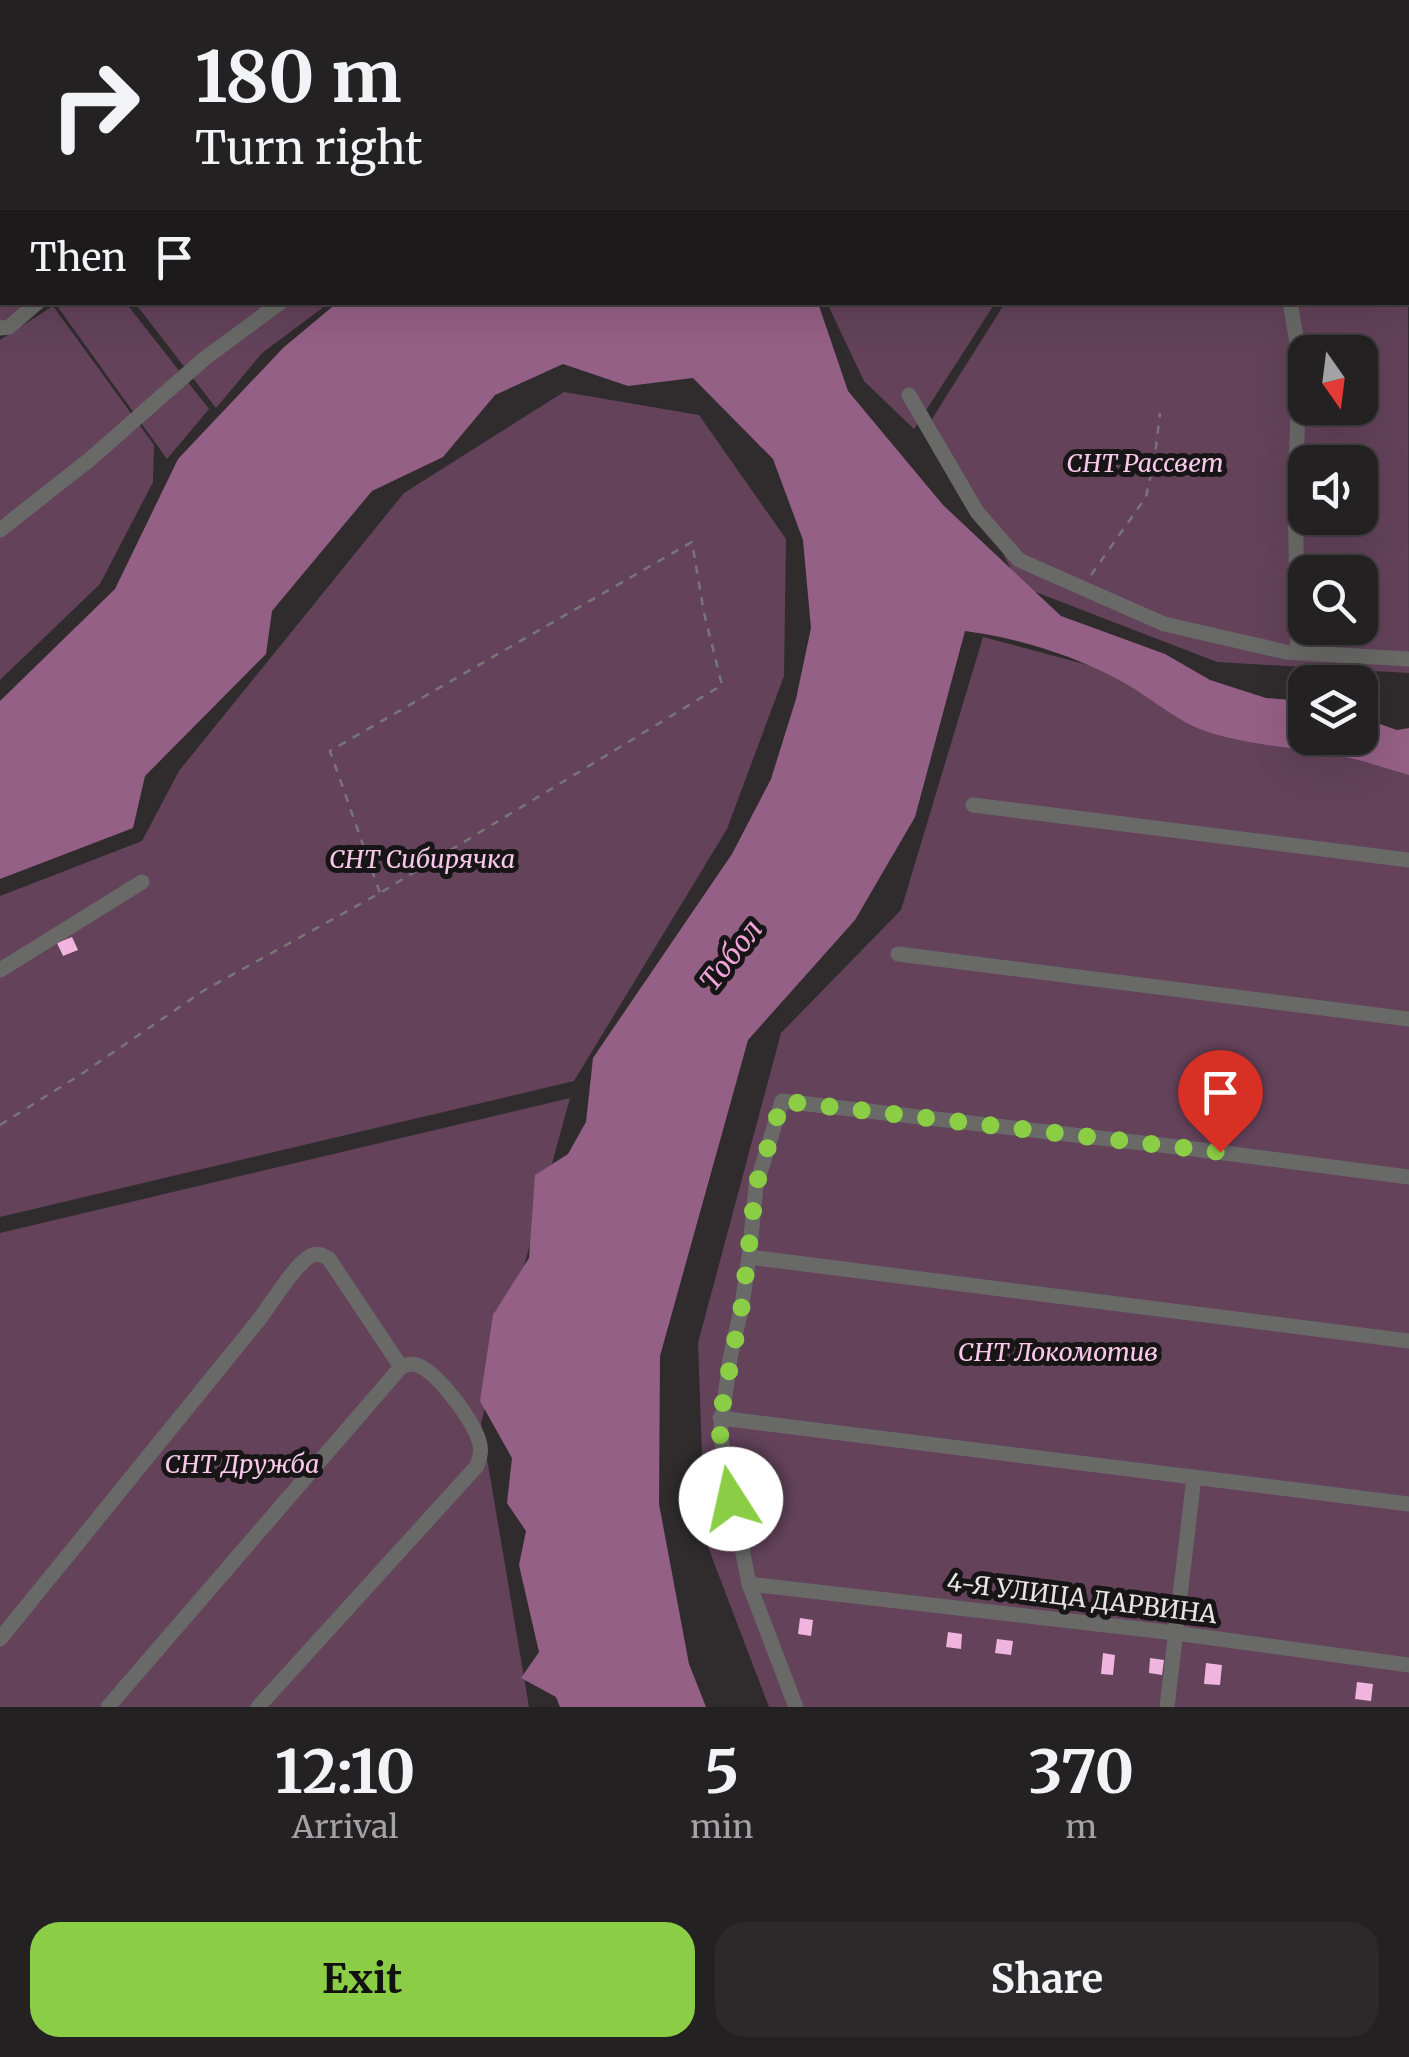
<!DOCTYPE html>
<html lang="en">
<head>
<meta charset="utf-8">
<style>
  :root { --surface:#242122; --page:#2c292a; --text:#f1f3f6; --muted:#a3a3a5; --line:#413e40; --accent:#8bce46 }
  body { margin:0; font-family:Merriweather,serif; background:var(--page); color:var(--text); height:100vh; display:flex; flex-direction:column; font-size:38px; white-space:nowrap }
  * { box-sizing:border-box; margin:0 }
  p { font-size:32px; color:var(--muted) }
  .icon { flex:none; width:55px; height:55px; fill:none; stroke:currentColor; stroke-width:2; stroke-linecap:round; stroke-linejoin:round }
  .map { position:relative; height:1707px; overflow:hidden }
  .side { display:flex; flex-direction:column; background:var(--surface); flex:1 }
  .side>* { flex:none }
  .top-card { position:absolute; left:0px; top:0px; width:1410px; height:305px; box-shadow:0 10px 40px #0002,0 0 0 2px var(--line); background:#242122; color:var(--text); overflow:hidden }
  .needle { width:65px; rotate:166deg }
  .fabs { position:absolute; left:1288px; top:335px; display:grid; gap:20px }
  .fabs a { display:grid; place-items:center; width:90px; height:90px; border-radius:20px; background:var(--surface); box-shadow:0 10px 40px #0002,0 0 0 2px var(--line); font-size:50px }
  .pin { position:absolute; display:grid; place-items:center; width:85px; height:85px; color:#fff; margin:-102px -42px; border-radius:50% 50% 50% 0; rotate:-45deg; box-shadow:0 0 10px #0007 }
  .pin .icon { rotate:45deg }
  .me { position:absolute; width:110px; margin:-55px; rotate:350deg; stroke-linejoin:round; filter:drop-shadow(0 0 8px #0008) }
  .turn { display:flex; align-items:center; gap:35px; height:210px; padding:0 30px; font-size:45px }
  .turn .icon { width:130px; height:130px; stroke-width:2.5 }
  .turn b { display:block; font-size:70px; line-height:85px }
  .then { display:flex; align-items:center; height:95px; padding:0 30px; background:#0003; gap:20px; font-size:38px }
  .eta { display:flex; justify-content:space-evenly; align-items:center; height:170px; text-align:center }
  .eta b { font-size:60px; font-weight:700; line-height:70px }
  .primary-button { display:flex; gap:20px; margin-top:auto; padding:20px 30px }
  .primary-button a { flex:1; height:115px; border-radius:30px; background:var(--accent); color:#111; font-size:40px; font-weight:700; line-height:115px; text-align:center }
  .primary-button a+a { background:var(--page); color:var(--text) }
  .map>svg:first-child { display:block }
  .green { fill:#63425a; fill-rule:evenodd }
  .water { fill:#956086 }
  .building { fill:#efb5de }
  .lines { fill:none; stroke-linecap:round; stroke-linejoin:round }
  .path { stroke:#797577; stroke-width:2.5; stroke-dasharray:8 8; stroke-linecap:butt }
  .minor { stroke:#696a68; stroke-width:15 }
  .route { stroke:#8bce46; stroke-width:18; stroke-dasharray:0 32.4 }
  .labels { text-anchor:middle; stroke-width:10; stroke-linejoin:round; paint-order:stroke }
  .park-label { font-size:25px; font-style:italic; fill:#f9c8ea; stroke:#171516 }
  .street-label { font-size:25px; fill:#e6e3e5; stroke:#171516 }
  .water-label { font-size:28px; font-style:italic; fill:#f2a4dd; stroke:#171516 }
</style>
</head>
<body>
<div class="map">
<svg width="1409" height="1707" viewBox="0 0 1409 1707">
  <rect width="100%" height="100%" fill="#302c2e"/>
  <!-- green -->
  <g class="green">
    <path d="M0,0h151l1,2h-150v300l25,1 -27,21z"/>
    <path d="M177,0h402l2,2h-403z"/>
    <rect x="744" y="0" width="619" height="2"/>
    <path d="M1408,297l1,376 -192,-11 -197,-76 -88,-167 73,-116 403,-1zM1305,352h55v56h-55zM1305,462h55v56h-55zM1305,572h55v56h-55z"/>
    <path d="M55,303h71l83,106 -42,50z"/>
    <path d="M135,303h194l-67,50 -46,55z"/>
    <path d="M827,303h168l-81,126 -50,-48z"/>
    <path d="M53,306l101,139 -1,37 -53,102 -100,96v-340z"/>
    <path d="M564,392l135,23 87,124 -2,137 -57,153 -153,252 -574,136v-321l142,-55 37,-70 225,-278z"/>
    <path d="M983,637l322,86v15l104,13v956h-640l-64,-168 -7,-196 83,-310 120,-123z"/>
    <path d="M570,1098l-89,325 48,284h-529v-474z"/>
  </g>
  <!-- water -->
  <path class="water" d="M338,302l480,1 30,88 95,114 118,111 104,38 45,26 56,18 39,3v37h55v-21l37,13 12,-2v47c-25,-7 -49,-16 -74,-20 -40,-7 -92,-11 -130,-24 -31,-11 -57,-36 -86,-51 -46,-25 -102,-42 -154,-49l-50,186 -60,103 -107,120 -88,316 -1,148 30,160 17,43h-146l-4,-10 -35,-19 18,-26 -20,-87 7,-34 -19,-28 5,-45 -32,-57 13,-86 36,-57 6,-83 33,-21 18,-32 7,-64 139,-204 39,-75 25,-80 15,-71 -8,-88 -30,-81 -80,-81 -65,8 -65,-22 -68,31 -52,62 -71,34 -100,120 -6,43 -121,122 -12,52 -133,51v-178l115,-112 63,-130 105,-111z"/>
  <!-- building -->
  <g class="building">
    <path d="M72,937l6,13 -15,6 -6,-13z"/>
    <path d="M800,1618l13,2 -2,16 -13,-2z"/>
    <path d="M948,1632l14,2 -1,15 -15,-2z"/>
    <path d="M997,1639l16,2 -2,14 -16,-2z"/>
    <path d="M1103,1653l12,2 -2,20 -12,-1z"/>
    <path d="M1150,1658l14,2 -2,15 -13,-2z"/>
    <path d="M1206,1663l16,2 -2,20 -16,-1z"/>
    <path d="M1357,1682l16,2 -2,17 -16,-2z"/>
  </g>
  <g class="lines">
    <!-- path -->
    <g class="path">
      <path d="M1091,575l55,-78 9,-42 5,-42"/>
      <path d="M0,1125l83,-52 120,-82 177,-98 342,-208 -18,-72 -12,-71 -362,209 50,142"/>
    </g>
    <!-- minor -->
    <g class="minor">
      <path d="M172,0l2,2"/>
      <path d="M572,0l1,2"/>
      <path d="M233,1l4,-1"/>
      <path d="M593,2l3,-2"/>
      <path d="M1348,2l9,-2"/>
      <path d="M0,47l2,5"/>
      <path d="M1408,285l1,9"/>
      <path d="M1290,302l10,58 -5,130 3,163"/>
      <path d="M0,328l9,-1 29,-25"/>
      <path d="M909,395l68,117 42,48 145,64 122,28 123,7"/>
      <path d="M0,530l89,-70 115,-101 77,-57"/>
      <path d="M973,805l436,55"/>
      <path d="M898,954l511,65"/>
      <path d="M0,970l142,-88"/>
      <path d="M749,1257l660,84"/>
      <path d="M720,1418l689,86"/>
      <path d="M749,1584l426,49 234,32"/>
      <path d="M0,1639l258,-318c12,-15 39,-61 55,-66 8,-2 10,1 16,4l72,108c6,-2 10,-4 16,-2 21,7 56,56 62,76 3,9 1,16 -2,25l-219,241"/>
      <path d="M108,1707l293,-340"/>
      <path d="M796,1707l-47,-123 -29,-150 10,-75 12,-54 7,-48 7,-71 26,-85 404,47 223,29"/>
      <path d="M1167,1707l27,-230"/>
    </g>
  </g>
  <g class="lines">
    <!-- route -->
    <path class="route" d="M731,1499l-11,-65v-16l22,-113 14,-119 26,-85 438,51"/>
  </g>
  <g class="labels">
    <!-- park labels -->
    <g class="park-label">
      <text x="1145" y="472">СНТ Рассвет</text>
      <text x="422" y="868">СНТ Сибирячка</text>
      <text x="1058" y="1361">СНТ Локомотив</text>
      <text x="242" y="1473">СНТ Дружба</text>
    </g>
    <!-- street labels -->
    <g class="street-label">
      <text transform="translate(1082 1598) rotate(7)" y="9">4-Я УЛИЦА ДАРВИНА</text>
    </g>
    <!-- water labels -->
    <g class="water-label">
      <text transform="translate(731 955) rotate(-52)" y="10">Тобол</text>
    </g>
  </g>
</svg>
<div class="fabs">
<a><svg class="needle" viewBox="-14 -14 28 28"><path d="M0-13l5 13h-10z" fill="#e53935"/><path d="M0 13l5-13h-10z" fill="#a3a3a5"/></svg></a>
<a><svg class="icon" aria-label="sound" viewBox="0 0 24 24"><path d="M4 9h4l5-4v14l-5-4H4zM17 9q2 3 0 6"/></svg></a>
<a><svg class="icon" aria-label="search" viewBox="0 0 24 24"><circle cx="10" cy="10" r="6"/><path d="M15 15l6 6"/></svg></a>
<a><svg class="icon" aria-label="layers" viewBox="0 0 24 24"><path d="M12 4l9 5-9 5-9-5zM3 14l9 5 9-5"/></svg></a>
</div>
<div class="pin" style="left:1220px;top:1152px;background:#d93025"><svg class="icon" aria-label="arrive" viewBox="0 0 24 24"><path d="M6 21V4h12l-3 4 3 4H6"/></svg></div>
<svg class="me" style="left:731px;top:1499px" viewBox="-20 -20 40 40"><circle r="19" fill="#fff"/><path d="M0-13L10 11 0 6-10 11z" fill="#8bce46"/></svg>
<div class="top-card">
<div class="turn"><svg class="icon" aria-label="right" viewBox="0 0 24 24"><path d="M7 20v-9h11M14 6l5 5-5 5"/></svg><div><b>180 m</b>Turn right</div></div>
<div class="then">Then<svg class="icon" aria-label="arrive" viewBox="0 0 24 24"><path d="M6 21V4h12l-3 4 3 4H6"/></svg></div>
</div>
</div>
<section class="side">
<div class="eta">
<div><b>12:10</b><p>Arrival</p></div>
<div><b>5</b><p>min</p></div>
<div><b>370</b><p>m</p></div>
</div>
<div class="primary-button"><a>Exit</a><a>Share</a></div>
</section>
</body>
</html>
